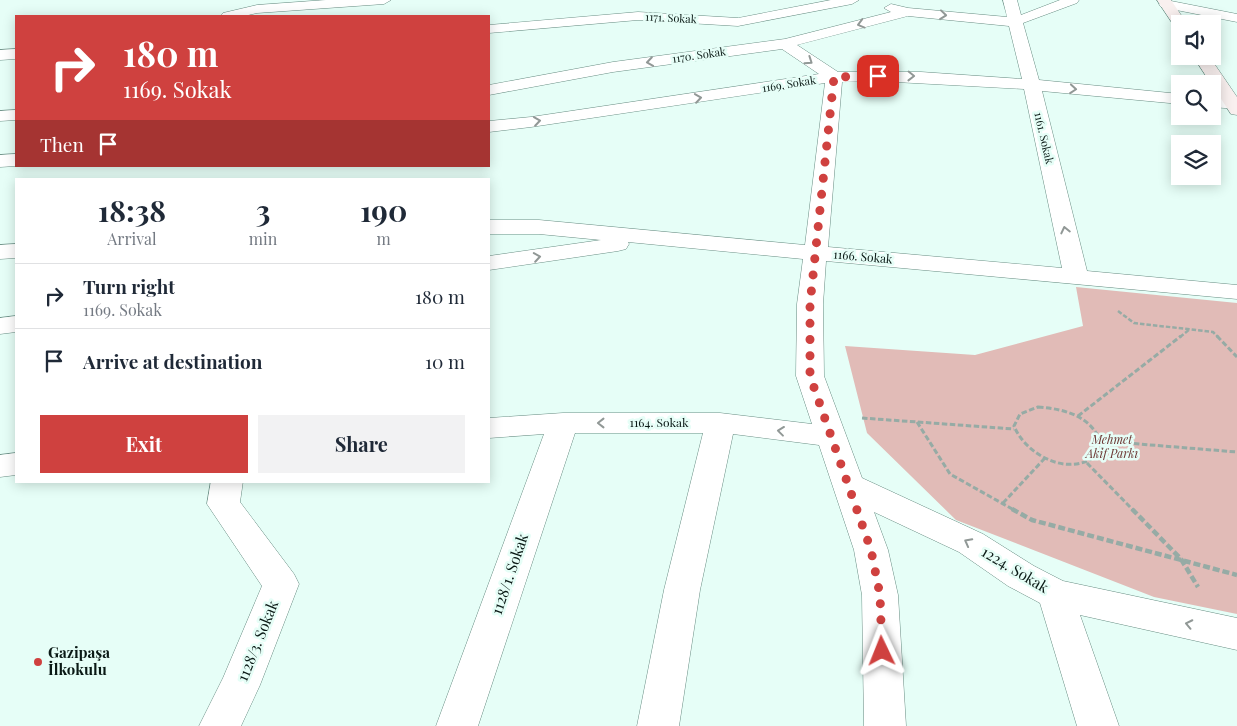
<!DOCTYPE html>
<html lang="en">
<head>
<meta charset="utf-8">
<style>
  :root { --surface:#fff; --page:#f2f2f3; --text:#1f2937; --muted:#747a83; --line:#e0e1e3; --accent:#cf413f }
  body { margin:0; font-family:"Playfair Display",serif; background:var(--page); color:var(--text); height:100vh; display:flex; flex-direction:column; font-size:19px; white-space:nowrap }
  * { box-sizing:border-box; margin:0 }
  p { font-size:16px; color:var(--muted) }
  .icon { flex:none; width:28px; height:28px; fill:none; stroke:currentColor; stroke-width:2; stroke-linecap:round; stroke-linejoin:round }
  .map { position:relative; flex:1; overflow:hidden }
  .panel { position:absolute; left:15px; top:178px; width:475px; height:305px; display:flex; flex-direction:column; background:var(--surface); border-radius:0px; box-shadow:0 2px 12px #0003 }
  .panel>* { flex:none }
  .hud { position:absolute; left:15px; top:15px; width:475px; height:152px; border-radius:0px; box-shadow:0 2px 12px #0003; background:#cf413f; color:#fff; overflow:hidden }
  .tools { position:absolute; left:1171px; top:15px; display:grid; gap:10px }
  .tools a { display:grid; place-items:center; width:50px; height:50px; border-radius:0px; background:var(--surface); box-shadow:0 2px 12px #0003; font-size:25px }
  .pin { position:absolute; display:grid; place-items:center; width:42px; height:42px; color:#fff; margin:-21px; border-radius:10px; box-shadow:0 2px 8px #0006 }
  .me { position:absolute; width:55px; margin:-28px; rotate:358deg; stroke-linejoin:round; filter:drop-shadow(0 0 4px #0008) }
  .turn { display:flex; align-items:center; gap:18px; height:105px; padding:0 25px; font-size:22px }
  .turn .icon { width:65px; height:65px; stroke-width:2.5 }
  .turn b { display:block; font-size:35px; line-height:42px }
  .then { display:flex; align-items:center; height:48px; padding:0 25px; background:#0003; gap:10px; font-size:19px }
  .eta { display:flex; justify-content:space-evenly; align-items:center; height:85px; text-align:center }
  .eta b { font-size:30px; font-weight:700; line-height:35px }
  .primary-button { display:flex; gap:10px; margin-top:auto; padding:10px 25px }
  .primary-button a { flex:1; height:58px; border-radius:0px; background:var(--accent); color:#fff; font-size:20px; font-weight:700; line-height:58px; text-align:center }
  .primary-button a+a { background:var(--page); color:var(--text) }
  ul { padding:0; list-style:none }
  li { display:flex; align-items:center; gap:15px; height:65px; padding:0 25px; border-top:1px solid var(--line) }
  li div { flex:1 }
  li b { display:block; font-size:19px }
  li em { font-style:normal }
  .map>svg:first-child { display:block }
  .green { fill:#e1bbb7 }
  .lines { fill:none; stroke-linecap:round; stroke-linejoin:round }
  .minor-casing { stroke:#688d83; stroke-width:1 }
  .secondary-casing { stroke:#688d83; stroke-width:1 }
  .path-far2 { stroke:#96aba5; stroke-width:2.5; stroke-dasharray:4.5 2; stroke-linecap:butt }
  .path-far1 { stroke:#96aba5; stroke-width:3; stroke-dasharray:5.5 2.5; stroke-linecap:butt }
  .path { stroke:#96aba5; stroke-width:4.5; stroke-dasharray:7 3; stroke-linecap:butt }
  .minor { fill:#fff; fill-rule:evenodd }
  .secondary { fill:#f9f0ef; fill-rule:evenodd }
  .oneway { stroke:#919896 }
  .route { stroke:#cf413f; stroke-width:9; stroke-dasharray:0 16.2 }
  .poi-dot { fill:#cf413f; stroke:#e6fef7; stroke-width:2 }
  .labels { text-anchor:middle; stroke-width:5; stroke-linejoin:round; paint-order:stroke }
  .far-street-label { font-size:11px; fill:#0a1915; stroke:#e6fef7 }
  .street-label { font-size:12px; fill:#0a1915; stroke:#e6fef7 }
  .park-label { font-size:12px; font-style:italic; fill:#6c3733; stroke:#e6fef7 }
  .near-street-label { font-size:15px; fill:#0a1915; stroke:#e6fef7 }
  .near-poi-label { font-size:15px; font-weight:bold; fill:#0a1915; stroke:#e6fef7; text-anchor:start }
</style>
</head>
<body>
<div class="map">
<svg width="1237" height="726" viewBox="0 0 1237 726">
  <rect width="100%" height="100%" fill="#e6fef7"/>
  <!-- green -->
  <path class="green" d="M1076,287l161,16v311l-83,-17 -198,-77 -89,-87 -22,-87 130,9 108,-29z"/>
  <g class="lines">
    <defs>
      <g id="minor">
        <path d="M326,0h65l-7,4 -127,9 -13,3h-23l2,-3 34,-8z"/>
        <path d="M831,0h28l-7,4 -114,22 -100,-6 -149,13v-8l149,-13 100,6z"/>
        <path d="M1003,0h14l4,15 39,-15h19l-2,3 -54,20 16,57 141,14v10l-138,-13 45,180 150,14v14l-411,-38 -3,43 1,72 38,102 121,56 51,32 29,15 174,37v32l-157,-35 39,111h-42l-37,-123 -32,-17 -49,-34 -85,-40 14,38 10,45 8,131h-42l-2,-131 -8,-45 -35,-105 -86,-11 -33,156 -21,136h-42l27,-136 39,-157h-128l-97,293h-42l108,-292 -55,4v-20l74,-5h157l92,11 -16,-48 1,-72 6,-45 -175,-17 1,2 -3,5 -8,2 -129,19v-14l112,-16 -62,-6h-50v-14h50l266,25 20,-162 -294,44 -42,5v-11l42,-4 288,-43 -37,-25 -169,23 -124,23v-10l124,-23 172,-23 106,-27 -7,-4 7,-4 17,4 99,9zM908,16l101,10 13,53 -101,-7h-83l-41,-27zM877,81l147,8 38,179 -234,-21 14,-165z"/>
        <path d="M1166,0l71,14v8l-76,-15 -2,-3z"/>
        <path d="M16,49v10l-16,1v-10z"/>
        <path d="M1212,97l25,2v10l-25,-2z"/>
        <path d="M16,110v10l-16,1v-10z"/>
        <path d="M16,154v12l-16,1v-12z"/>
        <path d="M16,244v14l-16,1v-14z"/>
        <path d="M16,316v16l-16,2v-16z"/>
        <path d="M16,453v22l-16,2v-22z"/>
        <path d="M211,481h32l-3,21 54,72 5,10 -39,101 -19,41h-42l24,-48 39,-92 -55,-82z"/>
      </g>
      <g id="secondary">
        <path d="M1157,0h14l16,24h-7v4l-5,-1z"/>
        <path d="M1193,56h16l28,41v18l-6,-1z"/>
      </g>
    </defs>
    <!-- minor casing -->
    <use href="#minor" class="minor-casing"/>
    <!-- secondary casing -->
    <use href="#secondary" class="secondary-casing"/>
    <!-- path-far2 -->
    <g class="path-far2">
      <path d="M1118,311l16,12 79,9 5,5"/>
      <path d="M1180,337l10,-8"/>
    </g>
    <!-- path-far1 -->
    <g class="path-far1">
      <path d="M1217,336l20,21"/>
      <path d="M1038,407c30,2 58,11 65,43 -5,3 -10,9 -16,11 -28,12 -63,-10 -73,-35l6,-12z"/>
      <path d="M1078,416l103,-80"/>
      <path d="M862,418l152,11"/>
      <path d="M917,422l33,52 64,36"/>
      <path d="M1102,441l135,11"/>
      <path d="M1087,463l46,47"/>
      <path d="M1003,503l42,-45"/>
    </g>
    <!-- path -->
    <g class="path">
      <path d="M1012,509l20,11 205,55"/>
      <path d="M1132,509l49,50 17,28"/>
    </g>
    <!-- minor -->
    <use href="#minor" class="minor"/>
    <!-- secondary -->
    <use href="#secondary" class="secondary"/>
  </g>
  <!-- one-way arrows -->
  <defs><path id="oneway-chevron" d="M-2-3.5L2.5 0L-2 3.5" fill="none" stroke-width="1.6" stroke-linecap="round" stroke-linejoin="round" transform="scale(1.25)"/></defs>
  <g class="oneway">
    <use href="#oneway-chevron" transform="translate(943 15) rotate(6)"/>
    <use href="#oneway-chevron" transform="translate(861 24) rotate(165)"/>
    <use href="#oneway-chevron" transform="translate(809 61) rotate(34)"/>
    <use href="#oneway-chevron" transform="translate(650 62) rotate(172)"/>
    <use href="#oneway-chevron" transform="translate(911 76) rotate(1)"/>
    <use href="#oneway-chevron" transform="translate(1073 89) rotate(5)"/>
    <use href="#oneway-chevron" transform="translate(698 98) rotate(-8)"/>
    <use href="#oneway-chevron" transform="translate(537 121) rotate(-8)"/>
    <use href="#oneway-chevron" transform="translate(1065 230) rotate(-103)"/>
    <use href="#oneway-chevron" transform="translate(537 257) rotate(-9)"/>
    <use href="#oneway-chevron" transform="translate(601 423) rotate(-180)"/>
    <use href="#oneway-chevron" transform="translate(781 431) rotate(-173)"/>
    <use href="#oneway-chevron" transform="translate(968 542) rotate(-152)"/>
    <use href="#oneway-chevron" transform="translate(1189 624) rotate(-168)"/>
  </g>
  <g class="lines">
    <!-- route -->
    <path class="route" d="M878,76l-44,1 -24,227v72l61,174 9,45 2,56"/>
  </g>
  <!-- markers -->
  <circle class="poi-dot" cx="38" cy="662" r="5"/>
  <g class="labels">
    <!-- far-street labels -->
    <g class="far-street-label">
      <text transform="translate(671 18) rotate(3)" y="4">1171. Sokak</text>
      <text transform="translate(699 55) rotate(-8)" y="4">1170. Sokak</text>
      <text transform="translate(789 84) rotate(-9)" y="4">1169. Sokak</text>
      <text transform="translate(1044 138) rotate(77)" y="4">1161. Sokak</text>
    </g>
    <!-- street labels -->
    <g class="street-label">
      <text transform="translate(863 257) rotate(5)" y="4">1166. Sokak</text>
      <text x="659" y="427">1164. Sokak</text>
    </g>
    <!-- park labels -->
    <g class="park-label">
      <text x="1112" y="444">Mehmet<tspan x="1112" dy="14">Akif Parkı</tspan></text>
    </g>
    <!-- near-street labels -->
    <g class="near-street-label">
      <text transform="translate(1015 570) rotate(31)" y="5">1224. Sokak</text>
      <text transform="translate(510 574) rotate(-71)" y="5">1128/1. Sokak</text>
      <text transform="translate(258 641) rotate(-68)" y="5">1128/3. Sokak</text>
    </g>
    <!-- near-poi labels -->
    <g class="near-poi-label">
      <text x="48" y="658">Gazipaşa<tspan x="48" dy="17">İlkokulu</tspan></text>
    </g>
  </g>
</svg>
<div class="tools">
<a><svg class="icon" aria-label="sound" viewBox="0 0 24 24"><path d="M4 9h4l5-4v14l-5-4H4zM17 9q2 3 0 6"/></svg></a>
<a><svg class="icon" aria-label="search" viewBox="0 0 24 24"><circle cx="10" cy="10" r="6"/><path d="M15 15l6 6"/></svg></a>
<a><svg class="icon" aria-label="layers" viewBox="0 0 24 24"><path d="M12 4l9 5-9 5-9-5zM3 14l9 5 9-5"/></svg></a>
</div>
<div class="pin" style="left:878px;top:76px;background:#d93025"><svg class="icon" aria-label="arrive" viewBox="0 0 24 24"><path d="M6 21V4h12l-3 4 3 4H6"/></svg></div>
<svg class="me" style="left:882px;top:651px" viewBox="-20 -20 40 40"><path d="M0-17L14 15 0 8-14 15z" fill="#cf413f" stroke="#fff" stroke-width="4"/></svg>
<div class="hud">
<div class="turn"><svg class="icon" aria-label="right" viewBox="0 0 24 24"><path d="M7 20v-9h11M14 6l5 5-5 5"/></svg><div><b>180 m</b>1169. Sokak</div></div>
<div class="then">Then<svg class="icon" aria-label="arrive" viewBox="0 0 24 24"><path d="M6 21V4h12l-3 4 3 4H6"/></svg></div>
</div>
<section class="panel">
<div class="eta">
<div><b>18:38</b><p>Arrival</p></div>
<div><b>3</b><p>min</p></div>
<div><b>190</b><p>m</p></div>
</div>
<ul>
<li><svg class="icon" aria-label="right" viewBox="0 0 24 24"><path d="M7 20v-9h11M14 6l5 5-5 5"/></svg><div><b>Turn right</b><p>1169. Sokak</p></div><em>180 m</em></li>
<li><svg class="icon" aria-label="arrive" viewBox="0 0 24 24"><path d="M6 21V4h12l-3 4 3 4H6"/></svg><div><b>Arrive at destination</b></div><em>10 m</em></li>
</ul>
<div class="primary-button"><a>Exit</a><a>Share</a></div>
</section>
</div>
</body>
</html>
